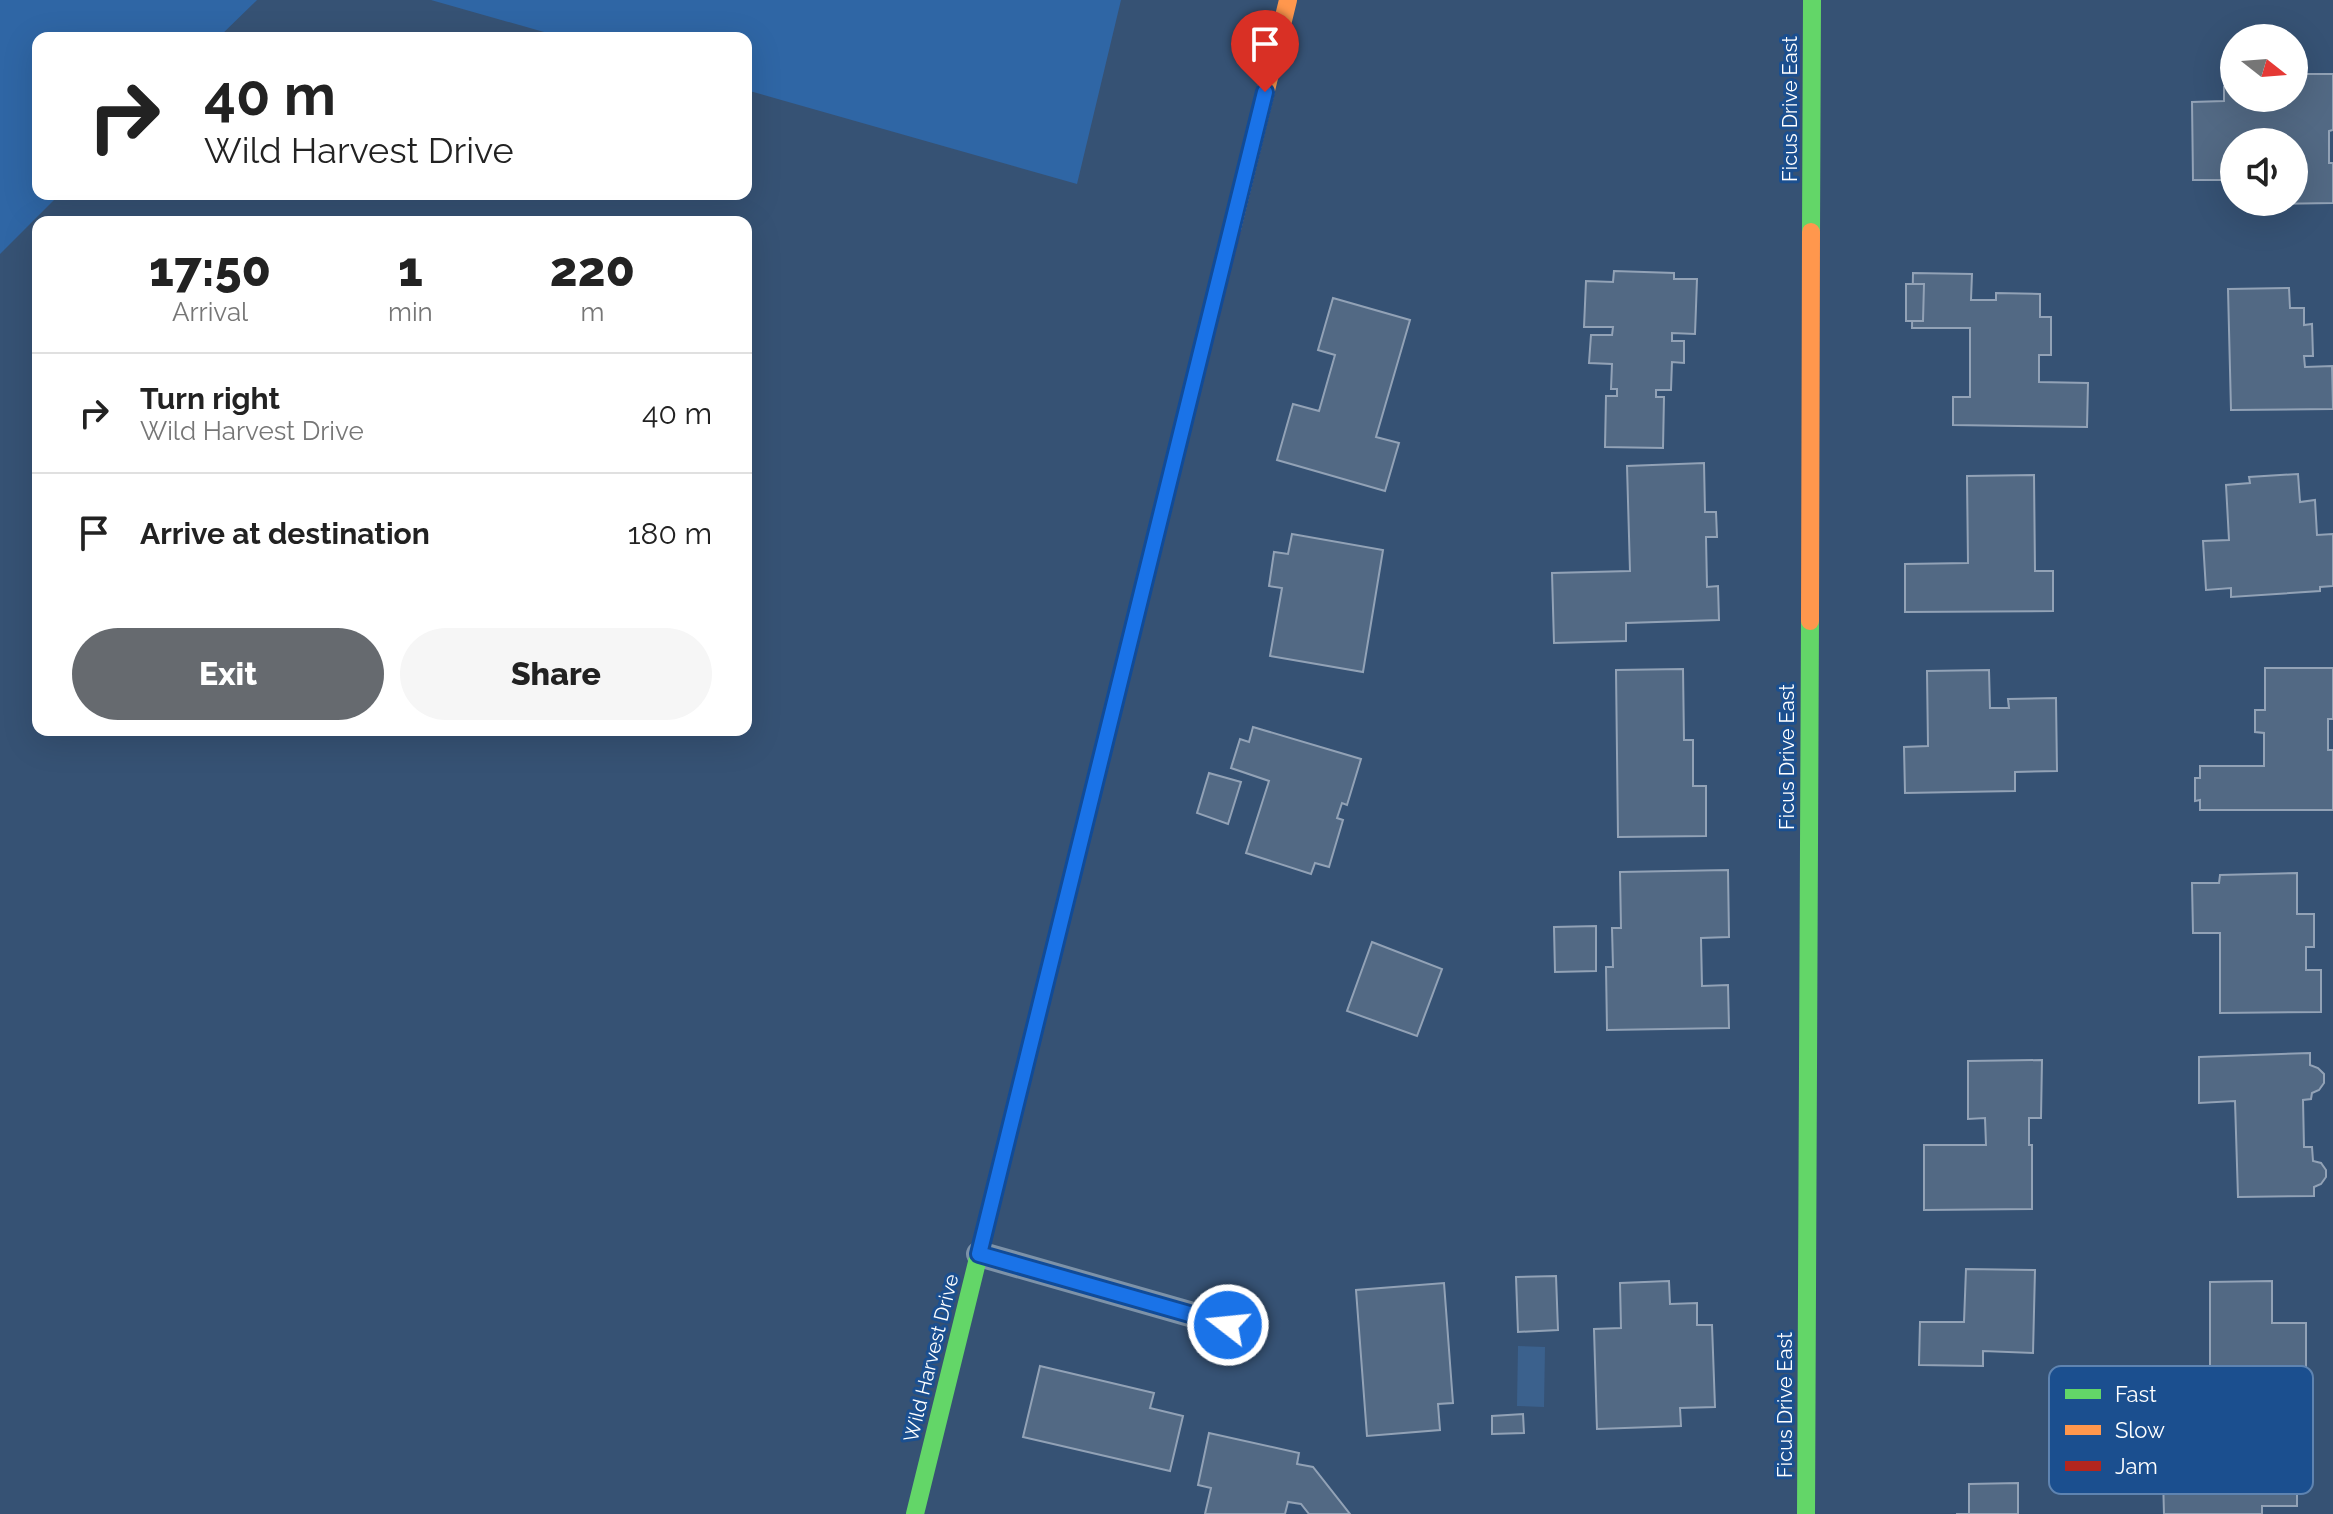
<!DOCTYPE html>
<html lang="en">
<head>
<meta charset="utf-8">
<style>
  :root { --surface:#fff; --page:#f6f6f6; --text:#222; --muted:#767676; --line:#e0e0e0; --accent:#666a6f }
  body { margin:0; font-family:Raleway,sans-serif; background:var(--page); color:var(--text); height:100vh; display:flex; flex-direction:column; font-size:30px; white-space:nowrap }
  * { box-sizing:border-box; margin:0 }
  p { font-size:26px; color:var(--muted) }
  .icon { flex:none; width:44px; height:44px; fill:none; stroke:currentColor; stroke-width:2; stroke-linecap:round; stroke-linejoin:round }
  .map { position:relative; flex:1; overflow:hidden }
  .side { position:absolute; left:32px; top:216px; width:720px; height:520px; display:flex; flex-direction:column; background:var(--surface); border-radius:16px; box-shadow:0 8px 32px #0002 }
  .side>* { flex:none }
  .top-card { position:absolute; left:32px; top:32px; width:720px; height:168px; border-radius:16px; box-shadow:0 8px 32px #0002; background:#fff; color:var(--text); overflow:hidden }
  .needle { width:52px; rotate:107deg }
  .fabs { position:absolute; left:2220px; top:24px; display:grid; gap:16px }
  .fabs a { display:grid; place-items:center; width:88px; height:88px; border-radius:50%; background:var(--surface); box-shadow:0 8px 32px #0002; font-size:40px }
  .pin { position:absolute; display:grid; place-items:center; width:68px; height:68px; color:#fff; margin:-82px -34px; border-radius:50% 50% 50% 0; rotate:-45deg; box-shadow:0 0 8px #0007 }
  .pin .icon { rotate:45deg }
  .me { position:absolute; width:88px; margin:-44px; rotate:286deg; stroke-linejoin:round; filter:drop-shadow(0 0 6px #0008) }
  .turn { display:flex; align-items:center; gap:28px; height:168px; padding:0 40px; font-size:36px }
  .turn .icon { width:104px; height:104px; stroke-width:2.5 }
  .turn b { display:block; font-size:56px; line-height:68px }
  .eta { display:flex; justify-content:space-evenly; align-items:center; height:136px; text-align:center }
  .eta b { font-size:48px; font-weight:800; line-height:56px }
  .cta { display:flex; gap:16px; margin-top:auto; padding:16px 40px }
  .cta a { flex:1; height:92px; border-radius:48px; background:var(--accent); color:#fff; font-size:32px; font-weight:800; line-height:92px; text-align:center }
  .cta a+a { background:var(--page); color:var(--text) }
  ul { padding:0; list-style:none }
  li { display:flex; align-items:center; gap:24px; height:120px; padding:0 40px; border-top:2px solid var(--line) }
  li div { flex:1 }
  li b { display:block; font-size:30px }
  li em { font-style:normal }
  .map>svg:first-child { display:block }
  .green { fill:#2f66a5 }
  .water { fill:#3b618d }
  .building { fill:#526984; stroke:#92a2b6; stroke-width:2 }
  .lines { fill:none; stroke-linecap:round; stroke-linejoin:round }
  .lane { stroke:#7d92a8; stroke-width:26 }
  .fast { stroke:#63d668; stroke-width:18 }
  .slow { stroke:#ff974d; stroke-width:18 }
  .jam { stroke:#b3261e; stroke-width:18 }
  .route-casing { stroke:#114b97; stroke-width:20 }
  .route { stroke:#1a73e8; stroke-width:14 }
  .labels { text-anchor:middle; stroke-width:6; stroke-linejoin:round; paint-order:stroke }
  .street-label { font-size:20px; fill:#fff; stroke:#1b4f8f }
  .key { fill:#1b4f8f; stroke:#5f84b1; stroke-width:2 }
  .key-label { font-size:22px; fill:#fff }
</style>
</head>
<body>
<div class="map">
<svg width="2333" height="1514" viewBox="0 0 2333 1514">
  <rect width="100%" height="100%" fill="#365274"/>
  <!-- green -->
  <g class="green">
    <path d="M0,0h257l-39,38h-180v156h22l-60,60z"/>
    <path d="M431,0h690l-44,184 -331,-94v-52h-181z"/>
  </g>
  <!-- water -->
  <path class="water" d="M1518,1346l27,1 -1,60 -27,-1z"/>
  <!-- building -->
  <g class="building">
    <path d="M2294,74h39v56l-4,1v32h4v40l-68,1v-2h29v-60h-60v38h-41l-1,-78 32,-1v-14h10v11h60z"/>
    <path d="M1614,271l60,2v6h23l-2,55 -23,-1v8h12v22l-12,-1 -1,28h-15v7h8l-1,51 -58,-1 1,-51h11v-7h-6l1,-25 -23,-1 2,-28h21l1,-8h-29l2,-46 27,1z"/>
    <path d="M1913,273l59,1 -1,26h25v-7l44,1v23h11v38h-12v27l49,1 -1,44 -134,-2v-28h17v-69h-58z"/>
    <path d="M1906,284h18l-1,37h-17z"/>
    <path d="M2289,288l1,20h14v17l8,-1 1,32h-9l1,11 27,-1 1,43 -102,1 -3,-121z"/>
    <path d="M1333,298l77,22 -34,117 23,6 -14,48 -108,-31 16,-56 26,7 16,-56 -17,-5z"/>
    <path d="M1704,463l1,49h11l1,25h-11l1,50 11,-1 1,34 -93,3v18l-72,2 -2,-70 78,-2 -3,-105z"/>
    <path d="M2298,474l2,28 15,-2 2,35 16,-1v52l-13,1v4l-89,6v-9l-25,2 -3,-49 26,-1 -3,-55 24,-2 -1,-6z"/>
    <path d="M2034,475l1,96h18v40l-148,1v-48l63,-1 -1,-87z"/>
    <path d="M1292,534l91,16 -20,122 -93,-16 12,-68 -13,-2 5,-34 14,2z"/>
    <path d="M2265,668h68v51h-5v31h5v60h-133v-10l-5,1v-23h5v-12h64v-33l-9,-1v-22h10z"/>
    <path d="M1683,669l1,71h9v46h13v50l-88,1 -2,-167z"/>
    <path d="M1989,670l1,38h19l-1,-9 48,-1 1,73 -42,1v19l-110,2 -1,-46 24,-1 -1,-75z"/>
    <path d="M1253,727l108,32 -14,46 -5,-2 -5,15 6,2 -14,47 -14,-4 -4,11 -65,-21 23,-72 -38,-13 9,-29 9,3z"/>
    <path d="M1209,773l32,9 -13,42 -31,-11z"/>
    <path d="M1728,870l1,67 -28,1 1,48 26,-1 1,43 -122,2 -1,-63h7l-1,-39h9l-1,-56z"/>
    <path d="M2297,873v41h17v33h-8v23h15v42l-101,1v-80h-27l-1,-50h27l1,-8z"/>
    <path d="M1596,926v45l-41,1 -1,-45z"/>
    <path d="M1372,942l70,27 -25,67 -70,-25z"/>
    <path d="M2310,1053v12l8,3 6,6v9l-5,7 -7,3 -1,6 -8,1 1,47h8l1,14 8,2 5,7v7l-5,7 -7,3v9l-76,1 -3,-96 -36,2v-46z"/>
    <path d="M2042,1060l-1,58h-12v27h3v64l-108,1v-65h62l-1,-27 -17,1v-58z"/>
    <path d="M1966,1269l69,1 -2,83 -50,-2v15l-64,-1 1,-43h44z"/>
    <path d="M1556,1276l2,54 -40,2 -2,-55z"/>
    <path d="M1669,1281l1,23 27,-1v22h15l3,82 -35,1 1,18 -84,3 -3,-100 27,-1 -1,-45z"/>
    <path d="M2272,1281v42h34v50h-23l1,53h-58l-1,-52 -15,-1v-91z"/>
    <path d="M1444,1283l9,120 -15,1 2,26 -73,6 -11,-146z"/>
    <path d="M1040,1366l114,27 -4,15 33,8 -13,55 -147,-34z"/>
    <path d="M1523,1414l1,19 -32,1v-18z"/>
    <path d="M1209,1433l90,20 -2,11 16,3 37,47h-41l-8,-10 -13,-2 -3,12h-80l6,-26 -13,-3z"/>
    <path d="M2297,1457v49h-35v8h-98l-1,-36 28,-1v-7h60v6h16l-1,-18z"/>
    <path d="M2018,1483v31h-62h13v-30z"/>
  </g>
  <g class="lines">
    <!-- lane -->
    <path class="lane" d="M979,1254l249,71"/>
    <!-- fast -->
    <g class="fast">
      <path d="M1811,232l1,-232"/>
      <path d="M915,1514l115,-467"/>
      <path d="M1806,1514l4,-893"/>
    </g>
    <!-- slow -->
    <g class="slow">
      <path d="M1232,229l56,-229"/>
      <path d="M1810,621l1,-389"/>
      <path d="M1030,1047l106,-431"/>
    </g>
    <!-- jam -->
    <path class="jam" d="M1136,616l96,-387"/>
  </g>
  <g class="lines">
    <defs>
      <path id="route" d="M1228,1325l-249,-71 286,-1162"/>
    </defs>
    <!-- route casing -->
    <use href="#route" class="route-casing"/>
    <!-- route -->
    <use href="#route" class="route"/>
  </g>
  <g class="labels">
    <!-- street labels -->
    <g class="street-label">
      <text transform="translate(1790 109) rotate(-90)" y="7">Ficus Drive East</text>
      <text transform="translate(1787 757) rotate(-90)" y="7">Ficus Drive East</text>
      <text transform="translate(931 1358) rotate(-76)" y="7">Wild Harvest Drive</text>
      <text transform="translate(1785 1405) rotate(-90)" y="7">Ficus Drive East</text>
    </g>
  </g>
  <!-- legend -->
  <rect x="2049" y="1366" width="264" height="128" rx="12" class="key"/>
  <rect x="2065" y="1389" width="36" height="10" fill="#63d668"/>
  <rect x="2065" y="1425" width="36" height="10" fill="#ff974d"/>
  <rect x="2065" y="1461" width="36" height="10" fill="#b3261e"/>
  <g class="key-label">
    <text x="2115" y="1402">Fast</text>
    <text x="2115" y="1438">Slow</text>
    <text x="2115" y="1474">Jam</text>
  </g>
</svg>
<div class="fabs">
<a><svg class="needle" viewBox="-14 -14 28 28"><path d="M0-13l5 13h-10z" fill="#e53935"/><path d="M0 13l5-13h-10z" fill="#767676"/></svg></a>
<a><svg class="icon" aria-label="sound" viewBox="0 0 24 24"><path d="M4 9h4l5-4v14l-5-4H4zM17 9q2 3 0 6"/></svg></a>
</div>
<div class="pin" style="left:1265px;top:92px;background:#d93025"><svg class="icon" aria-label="arrive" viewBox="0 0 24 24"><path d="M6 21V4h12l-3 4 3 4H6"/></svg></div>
<svg class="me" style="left:1228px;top:1325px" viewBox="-20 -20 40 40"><circle r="17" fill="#1a73e8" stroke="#fff" stroke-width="3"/><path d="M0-11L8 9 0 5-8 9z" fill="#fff"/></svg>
<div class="top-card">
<div class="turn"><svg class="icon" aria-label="right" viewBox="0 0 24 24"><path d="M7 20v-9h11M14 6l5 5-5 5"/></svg><div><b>40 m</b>Wild Harvest Drive</div></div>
</div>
<section class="side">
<div class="eta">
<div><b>17:50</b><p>Arrival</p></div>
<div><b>1</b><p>min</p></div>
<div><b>220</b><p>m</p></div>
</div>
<ul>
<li><svg class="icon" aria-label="right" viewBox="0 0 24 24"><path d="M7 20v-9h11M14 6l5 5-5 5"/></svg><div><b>Turn right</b><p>Wild Harvest Drive</p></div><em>40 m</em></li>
<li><svg class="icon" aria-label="arrive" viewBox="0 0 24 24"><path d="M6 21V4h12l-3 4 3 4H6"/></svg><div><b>Arrive at destination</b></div><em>180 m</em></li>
</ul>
<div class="cta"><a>Exit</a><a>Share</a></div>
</section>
</div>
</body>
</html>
